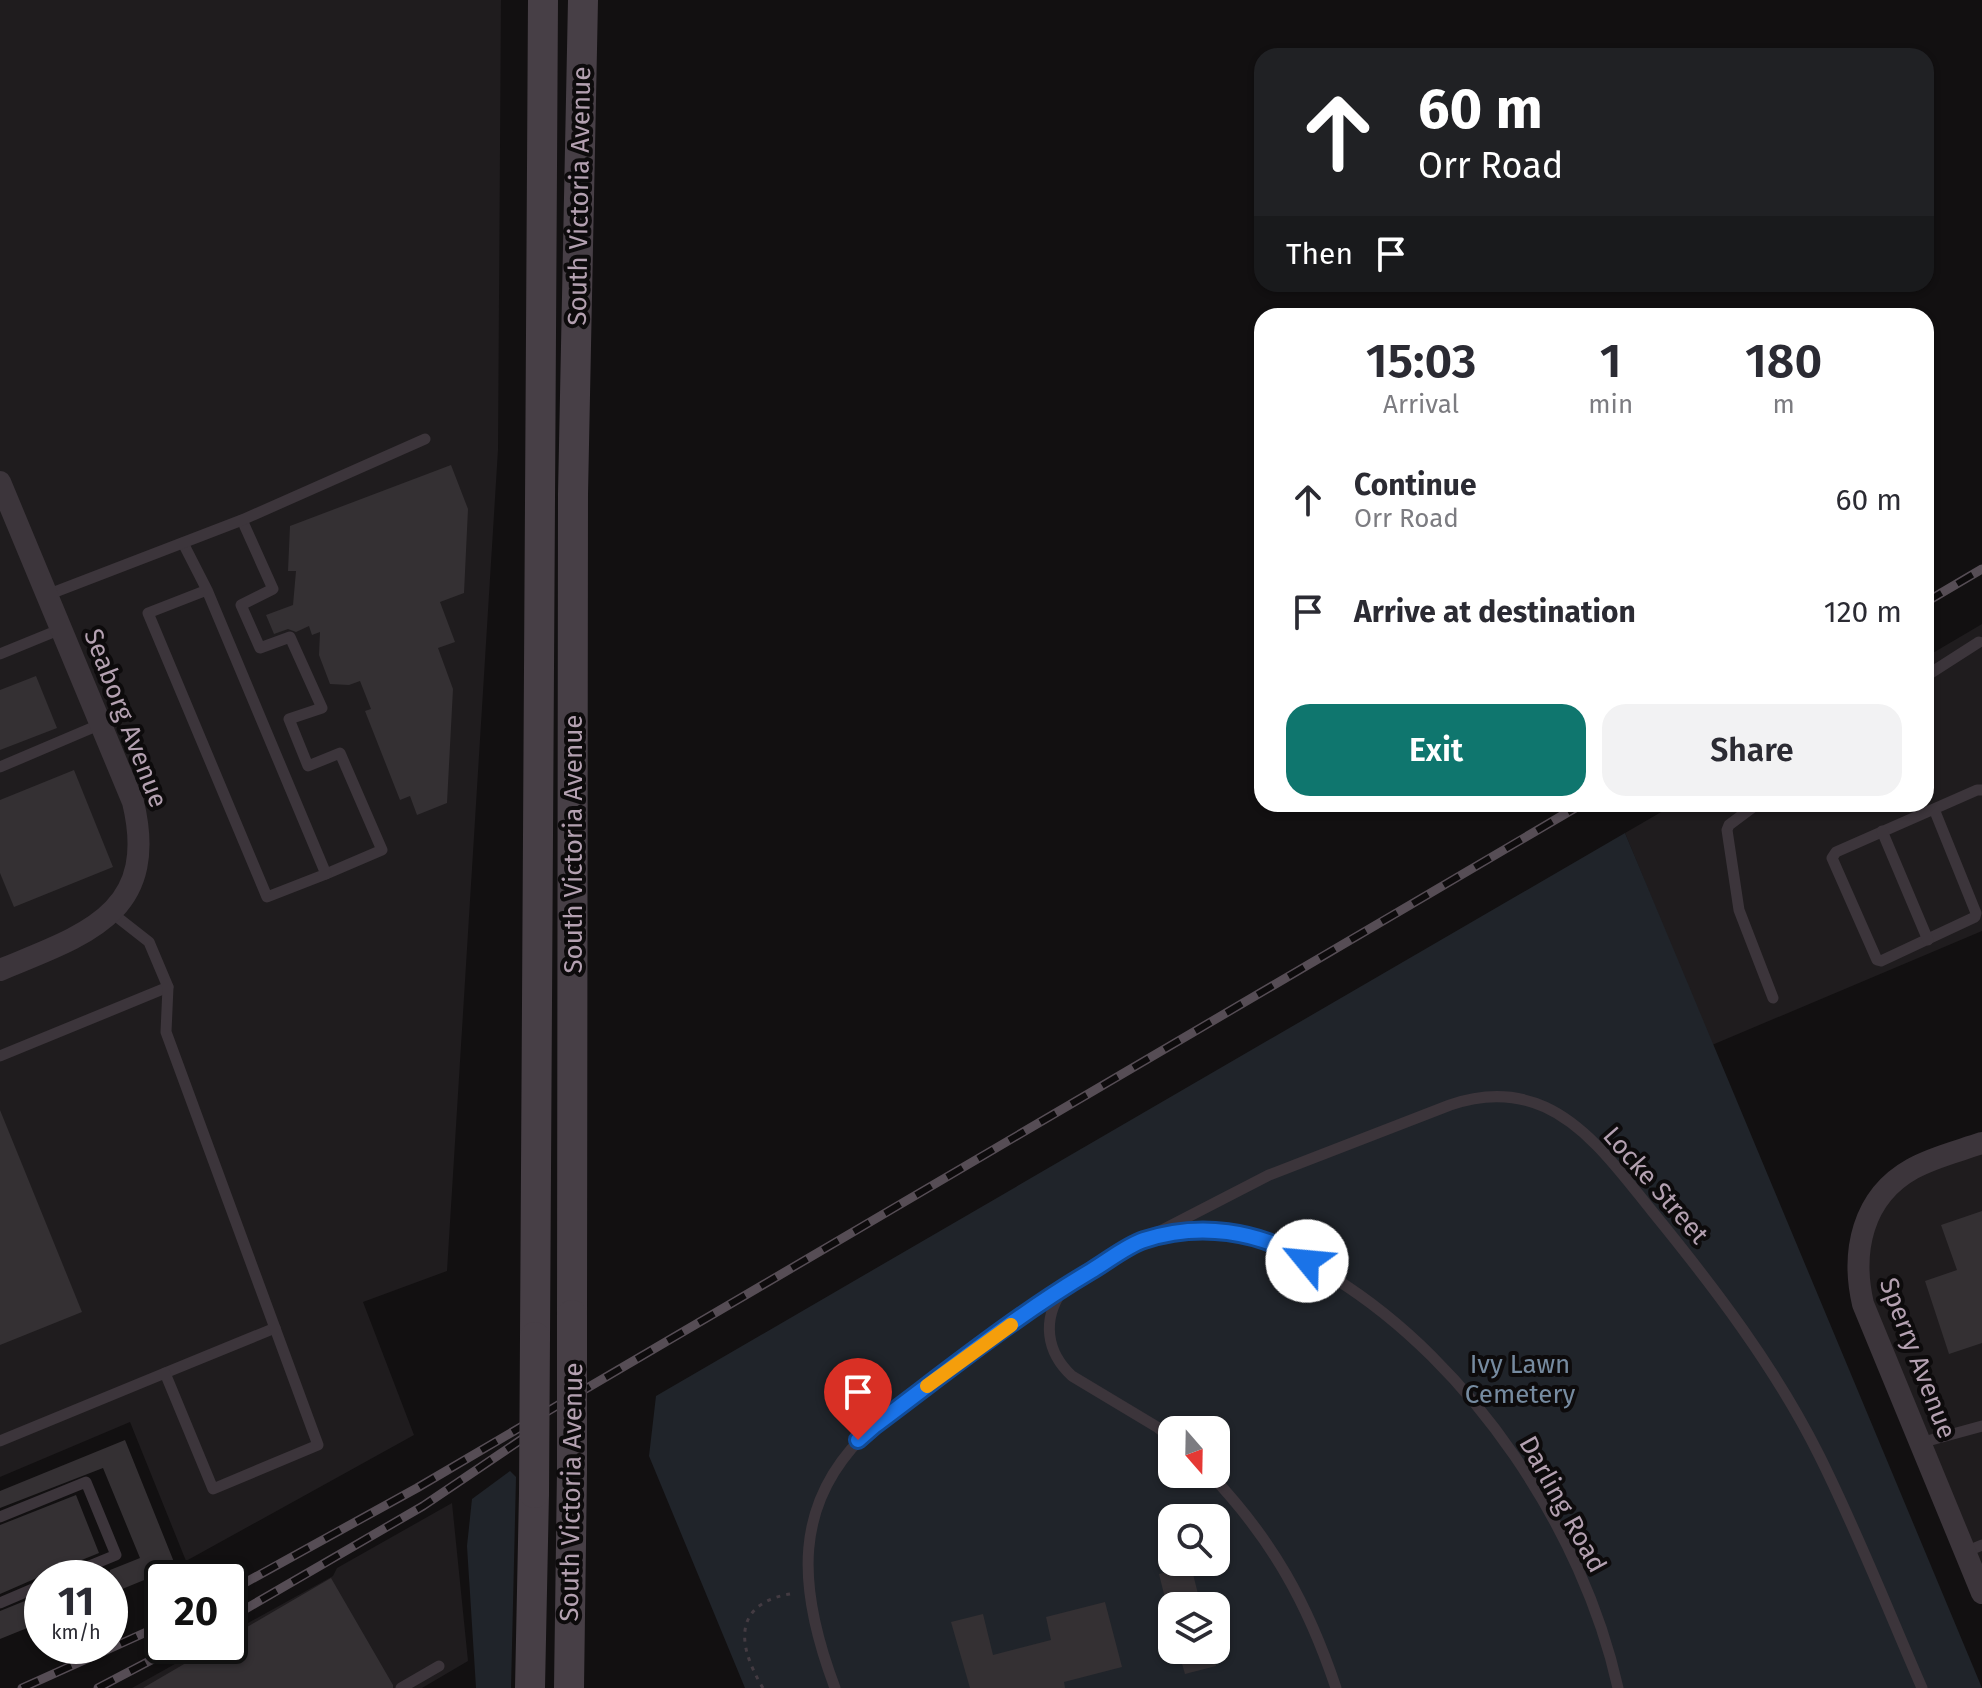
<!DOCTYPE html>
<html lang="en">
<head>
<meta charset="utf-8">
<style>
  :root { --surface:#fff; --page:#f2f2f3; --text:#2b2b33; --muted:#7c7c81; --accent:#0f766e }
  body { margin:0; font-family:"Fira Sans",sans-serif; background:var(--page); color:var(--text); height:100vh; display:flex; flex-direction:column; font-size:30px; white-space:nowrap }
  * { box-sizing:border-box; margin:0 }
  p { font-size:26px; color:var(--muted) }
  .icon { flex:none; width:44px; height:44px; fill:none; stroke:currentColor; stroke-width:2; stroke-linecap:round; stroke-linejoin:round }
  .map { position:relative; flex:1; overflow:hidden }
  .side { position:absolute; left:1254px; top:308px; width:680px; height:504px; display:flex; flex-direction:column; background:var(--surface); border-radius:24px; box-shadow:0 2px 6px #0004 }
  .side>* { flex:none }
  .banner { position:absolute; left:1254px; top:48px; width:680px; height:244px; border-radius:24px; box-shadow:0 2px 6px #0004; background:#202124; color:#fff; overflow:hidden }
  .needle { width:52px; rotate:160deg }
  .buttons { position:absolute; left:1158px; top:1416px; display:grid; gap:16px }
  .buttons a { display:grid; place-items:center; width:72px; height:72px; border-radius:16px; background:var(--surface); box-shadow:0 2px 6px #0004; font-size:40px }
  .speed { position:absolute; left:24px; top:1560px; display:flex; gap:16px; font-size:40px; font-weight:700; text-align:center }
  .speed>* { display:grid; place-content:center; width:104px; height:104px; border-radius:50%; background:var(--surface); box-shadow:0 2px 6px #0004; line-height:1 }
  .speed small { font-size:20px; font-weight:400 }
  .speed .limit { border:4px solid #111; border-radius:12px; background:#fff; color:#111 }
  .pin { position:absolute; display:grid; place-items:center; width:68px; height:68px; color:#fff; margin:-82px -34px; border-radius:50% 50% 50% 0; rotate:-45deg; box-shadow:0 0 8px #0007 }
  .pin .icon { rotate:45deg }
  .me { position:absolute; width:88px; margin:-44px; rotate:298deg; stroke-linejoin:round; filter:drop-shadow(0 0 6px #0008) }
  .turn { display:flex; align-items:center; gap:28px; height:168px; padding:0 32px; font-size:36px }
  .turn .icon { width:104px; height:104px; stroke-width:2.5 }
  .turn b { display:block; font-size:56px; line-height:68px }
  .then { display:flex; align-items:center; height:76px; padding:0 32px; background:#0003; gap:16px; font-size:30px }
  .eta { display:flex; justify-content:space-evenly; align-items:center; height:136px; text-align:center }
  .eta b { font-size:48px; font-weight:600; line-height:56px }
  .primary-button { display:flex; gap:16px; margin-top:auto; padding:16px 32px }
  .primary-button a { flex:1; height:92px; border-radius:24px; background:var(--accent); color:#fff; font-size:32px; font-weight:600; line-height:92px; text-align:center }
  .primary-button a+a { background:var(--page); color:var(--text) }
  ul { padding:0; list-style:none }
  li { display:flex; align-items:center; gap:24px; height:112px; padding:0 32px }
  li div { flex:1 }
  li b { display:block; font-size:30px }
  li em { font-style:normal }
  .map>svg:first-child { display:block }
  .built { fill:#1f1c1e }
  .green { fill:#20242a; fill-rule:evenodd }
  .building { fill:#343033 }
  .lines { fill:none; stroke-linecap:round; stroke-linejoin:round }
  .path { stroke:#433b42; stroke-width:3; stroke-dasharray:4 6; stroke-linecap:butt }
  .service { stroke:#3c353b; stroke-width:11 }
  .minor { stroke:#3c353b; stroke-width:22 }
  .secondary { stroke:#473f46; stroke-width:30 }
  .rail-casing { stroke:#564d55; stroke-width:9 }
  .rail { stroke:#0d0b0c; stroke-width:6; stroke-dasharray:18; stroke-linecap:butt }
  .secondary-bridge { stroke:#473f46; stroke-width:30 }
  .route-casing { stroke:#114b97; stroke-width:20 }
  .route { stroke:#1a73e8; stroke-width:14 }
  .slow { stroke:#f59e0b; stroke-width:14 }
  .labels { text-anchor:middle; stroke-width:8; stroke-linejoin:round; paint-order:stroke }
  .street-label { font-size:26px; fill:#b4a1b1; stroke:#0d0b0c }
  .park-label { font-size:26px; fill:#768ba0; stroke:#0d0b0c }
</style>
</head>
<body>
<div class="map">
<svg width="1982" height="1688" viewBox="0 0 1982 1688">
  <rect width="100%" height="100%" fill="#121011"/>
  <!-- built -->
  <g class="built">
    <path d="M0,0h501l-3,450 -51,821 -84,31 51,133 -228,126 -56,-139 -130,55z"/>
    <path d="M1982,624v307l-270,114 -87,-212 50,-29h251v-147z"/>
    <path d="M1982,1143v450l-119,-289v-76l63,-65z"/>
    <path d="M452,1503l16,158 -46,27h-290l75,-42h23v-13l103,-57 4,-8z"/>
  </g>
  <!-- green -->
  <g class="green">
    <path d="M1625,833l357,855h-1237l-96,-232 7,-60zM1172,1430h44v44h-44zM1172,1518h44v44h-44zM1172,1606h44v44h-44z"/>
    <path d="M510,1471l6,6 -5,211h-35l-9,-142 5,-47z"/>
  </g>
  <!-- building -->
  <g class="building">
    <path d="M451,465l17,44 -4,84 -24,9 15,40 -17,6 15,41 -6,114 -30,12 -7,-19 -10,4 -35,-89 6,-2 -11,-28 -11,4 -19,-1 -11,-29 1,-23 -8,3 -3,-9 -13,6 -8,-3 -14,5 -8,-19 27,-10 3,-34h-8l2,-45z"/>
    <path d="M36,676l21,52 -57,22v-60z"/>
    <path d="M74,770l39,97 -99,40 -14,-34v-73z"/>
    <path d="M0,1110l82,202 -82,33z"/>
    <path d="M1982,1211v132l-33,11 -24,-73 32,-11 -16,-45z"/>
    <path d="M125,1440l51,127 -66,27v-24l30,-12 -37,-90 -103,40v-17z"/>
    <path d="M76,1495l23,58 -42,17 -5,8 -13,-1 -39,17v-69z"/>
    <path d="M1191,1566l10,40h-34l-8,-32z"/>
    <path d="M331,1578l62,107v3h-250l72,-42h15v-9z"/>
    <path d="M42,1594v28l-42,17v-28z"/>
    <path d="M1105,1602l17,65 -58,15 1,6h-95l-19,-66 32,-8 10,41 58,-15 -5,-23z"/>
    <path d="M1178,1650h34l4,16 -31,8z"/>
  </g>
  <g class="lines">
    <!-- path -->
    <path class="path" d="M763,1688c-28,-46 -29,-87 33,-95"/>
    <!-- service -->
    <g class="service">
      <path d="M242,520l31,69 -32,16 19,43 30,-11 32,71 -33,11 19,47 32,-13 42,97 -56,24"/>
      <path d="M183,543l24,47 119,284 -59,23 -119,-284 59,-23"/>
      <path d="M47,595l195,-75 183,-81"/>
      <path d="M0,654l61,-25"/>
      <path d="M1926,676l53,-34"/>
      <path d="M0,767l101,-43"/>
      <path d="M1757,804l-28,21 -2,5 12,80 34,88"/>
      <path d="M1934,809l42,104 -1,4 -94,44 -4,-1 -45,-102 4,-6 141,-62h5"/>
      <path d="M1882,831l46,109"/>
      <path d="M0,1056l168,-69"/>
      <path d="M1158,1237c74,-17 115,2 176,41 138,86 249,252 284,410"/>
      <path d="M1062,1291c-20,29 -16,61 10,85l85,51 15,12"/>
      <path d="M165,1373l110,-45"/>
      <path d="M0,1441l165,-68 48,116 105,-44 -152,-413 2,-45 -19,-45 -37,-29"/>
      <path d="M1920,1443l62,-17"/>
      <path d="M1210,1474c62,65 98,130 126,214"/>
      <path d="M0,1517l86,-35 30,73 -56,23"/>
      <path d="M1965,1552l17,-7"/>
      <path d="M0,1603l42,-18"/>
      <path d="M401,1688l38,-22"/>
      <path d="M835,1688c-37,-98 -46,-187 39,-262l194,-142 73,-43 128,-66 181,-70c32,-11 64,-12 95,2 44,20 77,67 107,104 62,76 123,156 167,244 38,76 69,155 103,233"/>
    </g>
    <!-- minor -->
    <g class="minor">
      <path d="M0,482l133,320c27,112 -49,133 -133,168"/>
      <path d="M1982,1143c-23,8 -49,14 -70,26 -50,28 -61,83 -49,135l119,289"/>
    </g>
    <!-- secondary -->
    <g class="secondary">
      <path d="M572,1315l1,-821 10,-494"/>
      <path d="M535,1337l8,-1337"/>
      <path d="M530,1688l4,-195"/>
      <path d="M569,1688l3,-218"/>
    </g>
    <defs>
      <g id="rail">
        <path d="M1926,602l56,-33"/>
        <path d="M230,1591l187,-103 1165,-684"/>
        <path d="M230,1618l193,-112 108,-73"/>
        <path d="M22,1688l140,-63"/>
        <path d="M98,1688l80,-42"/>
      </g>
    </defs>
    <!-- rail casing -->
    <use href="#rail" class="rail-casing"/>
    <!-- rail -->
    <use href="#rail" class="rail"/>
    <!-- secondary-bridge -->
    <g class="secondary-bridge">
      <path d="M572,1470v-155"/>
      <path d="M534,1493l1,-156"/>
    </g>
  </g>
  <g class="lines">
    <defs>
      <path id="route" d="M858,1440l16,-14c71,-53 141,-110 217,-155 17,-10 35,-25 53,-31 55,-18 114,-10 163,21"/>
    </defs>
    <!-- route casing -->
    <use href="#route" class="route-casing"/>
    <!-- route -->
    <use href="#route" class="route"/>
    <!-- slow -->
    <path class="slow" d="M927,1386l84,-61"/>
  </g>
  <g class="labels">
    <!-- street labels -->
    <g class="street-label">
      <text transform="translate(579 196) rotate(-89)" y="9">South Victoria Avenue</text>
      <text transform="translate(126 718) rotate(69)" y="9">Seaborg Avenue</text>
      <text transform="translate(573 844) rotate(-90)" y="9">South Victoria Avenue</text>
      <text transform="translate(1656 1185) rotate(49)" y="9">Locke Street</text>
      <text transform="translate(1918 1358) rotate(69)" y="9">Sperry Avenue</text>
      <text transform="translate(571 1492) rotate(-89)" y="9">South Victoria Avenue</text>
      <text transform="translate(1563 1504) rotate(61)" y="9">Darling Road</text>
    </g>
    <!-- park labels -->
    <g class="park-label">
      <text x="1520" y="1373">Ivy Lawn<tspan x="1520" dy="30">Cemetery</tspan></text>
    </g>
  </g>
</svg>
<div class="buttons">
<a><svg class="needle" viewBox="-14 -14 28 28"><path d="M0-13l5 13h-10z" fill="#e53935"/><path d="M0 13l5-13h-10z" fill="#7c7c81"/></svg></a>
<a><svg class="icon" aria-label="search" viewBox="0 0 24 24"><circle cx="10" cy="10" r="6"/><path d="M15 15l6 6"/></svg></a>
<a><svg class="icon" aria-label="layers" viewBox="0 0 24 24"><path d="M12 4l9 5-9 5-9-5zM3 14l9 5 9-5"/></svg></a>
</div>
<div class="speed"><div>11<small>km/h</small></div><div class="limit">20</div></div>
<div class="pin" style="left:858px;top:1440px;background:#d93025"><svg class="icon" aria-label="arrive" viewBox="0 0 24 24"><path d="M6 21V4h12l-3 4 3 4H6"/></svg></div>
<svg class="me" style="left:1307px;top:1261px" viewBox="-20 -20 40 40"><circle r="19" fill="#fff"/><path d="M0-13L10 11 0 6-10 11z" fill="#1a73e8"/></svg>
<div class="banner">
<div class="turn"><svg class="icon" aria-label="ahead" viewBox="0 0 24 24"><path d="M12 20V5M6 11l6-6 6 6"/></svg><div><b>60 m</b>Orr Road</div></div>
<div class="then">Then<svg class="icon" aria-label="arrive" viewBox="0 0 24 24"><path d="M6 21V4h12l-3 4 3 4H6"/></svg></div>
</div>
<section class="side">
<div class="eta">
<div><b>15:03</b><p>Arrival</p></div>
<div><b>1</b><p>min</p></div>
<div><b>180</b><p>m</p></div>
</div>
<ul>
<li><svg class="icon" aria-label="ahead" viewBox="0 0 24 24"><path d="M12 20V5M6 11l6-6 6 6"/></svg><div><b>Continue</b><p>Orr Road</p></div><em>60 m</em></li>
<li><svg class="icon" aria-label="arrive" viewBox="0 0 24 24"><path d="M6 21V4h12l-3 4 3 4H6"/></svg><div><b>Arrive at destination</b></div><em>120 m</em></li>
</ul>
<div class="primary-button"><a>Exit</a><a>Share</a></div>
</section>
</div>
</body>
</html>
